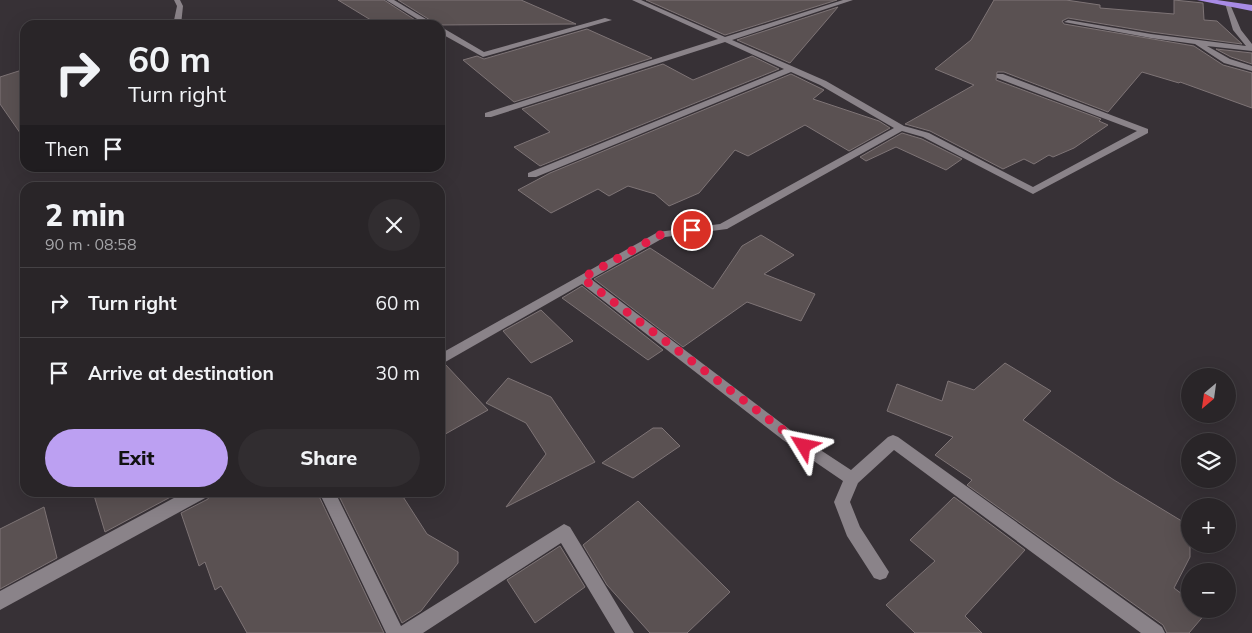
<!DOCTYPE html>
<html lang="en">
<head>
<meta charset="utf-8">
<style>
  :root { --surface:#292528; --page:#312d30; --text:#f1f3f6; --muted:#a5a5a8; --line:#454245; --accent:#bca0f2 }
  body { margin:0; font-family:Mulish,sans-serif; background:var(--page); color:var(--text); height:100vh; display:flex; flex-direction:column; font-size:19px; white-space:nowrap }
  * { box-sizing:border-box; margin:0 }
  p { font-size:16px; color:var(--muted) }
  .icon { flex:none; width:28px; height:28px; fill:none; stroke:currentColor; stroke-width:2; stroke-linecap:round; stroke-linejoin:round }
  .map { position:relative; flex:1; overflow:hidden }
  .sheet { position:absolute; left:20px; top:182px; width:425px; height:315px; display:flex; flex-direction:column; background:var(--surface); border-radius:15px; box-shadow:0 5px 20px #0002,0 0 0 1px var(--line) }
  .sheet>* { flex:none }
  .guide { position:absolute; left:20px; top:20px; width:425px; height:152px; border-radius:15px; box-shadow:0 5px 20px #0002,0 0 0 1px var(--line); background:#292528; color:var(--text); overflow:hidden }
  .needle { width:32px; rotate:209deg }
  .controls { position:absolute; left:1181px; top:368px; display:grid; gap:10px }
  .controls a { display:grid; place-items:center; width:55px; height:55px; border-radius:50%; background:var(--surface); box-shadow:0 5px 20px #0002,0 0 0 1px var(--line); font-size:25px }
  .pin { position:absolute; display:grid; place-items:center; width:42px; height:42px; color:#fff; margin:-21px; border:2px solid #fff; border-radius:50%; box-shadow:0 1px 5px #0007 }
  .me { position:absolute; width:55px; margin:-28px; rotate:305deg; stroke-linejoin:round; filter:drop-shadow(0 0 4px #0008) }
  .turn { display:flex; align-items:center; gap:18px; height:105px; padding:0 25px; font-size:22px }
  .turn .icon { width:65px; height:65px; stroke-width:2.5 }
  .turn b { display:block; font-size:35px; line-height:42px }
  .then { display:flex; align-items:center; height:48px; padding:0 25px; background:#0003; gap:10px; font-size:19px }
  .round { display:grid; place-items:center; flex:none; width:52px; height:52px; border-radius:26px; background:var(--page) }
  .overview { display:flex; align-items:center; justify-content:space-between; height:85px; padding:0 25px }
  h1 { font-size:30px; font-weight:800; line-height:38px }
  .button { display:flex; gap:10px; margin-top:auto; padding:10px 25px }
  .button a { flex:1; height:58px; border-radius:30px; background:var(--accent); color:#111; font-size:20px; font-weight:800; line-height:58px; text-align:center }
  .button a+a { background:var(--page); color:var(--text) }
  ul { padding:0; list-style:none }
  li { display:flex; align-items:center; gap:15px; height:70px; padding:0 25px; border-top:1px solid var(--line) }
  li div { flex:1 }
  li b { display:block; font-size:19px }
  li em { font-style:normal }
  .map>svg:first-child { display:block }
  .building { fill:#5a5152; stroke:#7e7476 }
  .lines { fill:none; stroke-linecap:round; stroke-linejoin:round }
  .minor { fill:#8a8389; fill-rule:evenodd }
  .highway { fill:#a88be5; fill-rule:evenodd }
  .route { stroke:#e11d48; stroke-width:9; stroke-dasharray:0 16.2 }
</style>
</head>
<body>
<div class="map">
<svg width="1252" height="633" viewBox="0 0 1252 633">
  <rect width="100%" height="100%" fill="#373136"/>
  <!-- building -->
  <g class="building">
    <path d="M338,0h46l39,25h-44z"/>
    <path d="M398,0h123l55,24 -138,1z"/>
    <path d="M646,0h191l-112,35z"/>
    <path d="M994,0h72l34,5v3l74,6v-14l29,3 1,17 13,1 25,23 -91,-12 -83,-14 -6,3 2,3 130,22 29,19 29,8v35l-72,-26 -1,1 -37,-11 -34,40 -104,-40h-7l-1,8 105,39 -2,2 9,4 -34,23 -21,9 -4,-2 -15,9 -10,-5 -21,10 -73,-38 -25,-7 69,-39 -39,-16 36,-29z"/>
    <path d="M838,7l-48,56 -53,-23z"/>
    <path d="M587,29l65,29 -138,44 -51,-42 14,-4 7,3z"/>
    <path d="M1216,49l36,4v11l-21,-7z"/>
    <path d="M752,56l27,13 -239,97 -26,-19 36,-15 -28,-23 141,-45 30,16z"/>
    <path d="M25,69v71l-25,-36v-27z"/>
    <path d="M791,74l33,16 -11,9 66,22 11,7 -41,23 -44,-26 -57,31 -13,-6 -36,43 -30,13 -14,-12 -27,-8 -19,10 -11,-7 -47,24 -33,-23 32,-17z"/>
    <path d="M902,133l20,6 40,20 -16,11 -50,-23 -30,14 -6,-4z"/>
    <path d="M761,235l33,20 -30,19 51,20 -14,27 -54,-19 -64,45 -89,-68 56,-31 63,41 29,-43z"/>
    <path d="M582,286l81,64 -15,10 -86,-62z"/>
    <path d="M541,310l32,31 -42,22 -28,-32z"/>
    <path d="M1005,363l46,28 -28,29 91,60 76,46v31l-16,31 16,12v9h11l5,4 -17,20h-22l-4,-8 -196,-140 5,-5 -37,-25 18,-18 -66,-26 10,-27 45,17 6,-20 26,9z"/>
    <path d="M445,364l43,46 -48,27v-70z"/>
    <path d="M508,378l43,19 44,65 -89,45 40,-53 -20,-31 -40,-20z"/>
    <path d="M653,428h9l18,18 -47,32 -31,-15z"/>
    <path d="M93,492h87l-75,40z"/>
    <path d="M211,492h106l67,141h-137l-26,-47 -6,4 -10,-28 -6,4 -18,-53 27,-14z"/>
    <path d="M337,492h63l27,42 31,18v11l-37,48 -19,12z"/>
    <path d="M954,497l71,53 -60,66 17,17h-67l-29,-28 49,-44 -25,-21z"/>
    <path d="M638,501l92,91 -43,41h-37l-43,-48 -24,-40z"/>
    <path d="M44,507l13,51 -57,31v-60z"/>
    <path d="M560,546l25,41 -50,36 -28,-43z"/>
  </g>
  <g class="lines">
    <!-- minor -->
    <g class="minor">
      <path d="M174,0h6l3,6 -2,19h-8l4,-19z"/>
      <path d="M386,0h8l42,25h-9z"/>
      <path d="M632,0h9l84,37 118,-37h10l-121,40 94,41 78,45 25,7 104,54 104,-56 -140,-53v-4h6l145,55v4l-115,61 -110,-57 -21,-6 -175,98 -62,8 -74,42 202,153 58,38 37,-33 5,-2 5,2 264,190 3,6h-24l-247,-183 -36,33 -8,19 10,25 29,45 -3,6 -6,2 -6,-2 -27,-42 -13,-34 9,-21 -60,-41 -201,-156 -142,81v-11l218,-122 62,-8 174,-96 -74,-43 -29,-13 -255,105h-8v-4l256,-104 -59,-27 -234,75h-6v-4l233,-74z"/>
      <path d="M1225,3l5,1 11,26 11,14v7l-45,-5 23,13 22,7v5l-28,-8 -29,-19 -44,-6 -87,-16 4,-2 83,14 95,12 -13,-16z"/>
      <path d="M605,18l7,2 -129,37 -43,-24v-5h3l41,24z"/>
      <path d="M185,492h24l-2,5 -207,113v-19z"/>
      <path d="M319,492h16l66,134 163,-102 6,3 64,106h-19l-54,-90 -138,90h-37z"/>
    </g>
    <!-- highway -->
    <path class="highway" d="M1197,0h20l35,5v6z"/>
  </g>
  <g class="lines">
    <!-- route -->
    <path class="route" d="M692,230l-30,4 -80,44 222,168"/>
  </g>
</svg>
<div class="controls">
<a><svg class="needle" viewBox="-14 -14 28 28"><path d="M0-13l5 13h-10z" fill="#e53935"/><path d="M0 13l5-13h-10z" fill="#a5a5a8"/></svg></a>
<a><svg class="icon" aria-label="layers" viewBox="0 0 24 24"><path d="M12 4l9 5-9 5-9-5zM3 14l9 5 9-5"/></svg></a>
<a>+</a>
<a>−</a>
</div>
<div class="pin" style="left:692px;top:230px;background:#d93025"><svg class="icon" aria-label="arrive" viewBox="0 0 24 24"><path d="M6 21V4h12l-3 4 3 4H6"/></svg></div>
<svg class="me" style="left:804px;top:446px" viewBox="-20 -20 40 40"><path d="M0-17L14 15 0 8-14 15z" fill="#e11d48" stroke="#fff" stroke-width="4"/></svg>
<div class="guide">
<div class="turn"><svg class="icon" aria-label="right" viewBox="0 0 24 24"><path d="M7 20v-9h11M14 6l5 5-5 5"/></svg><div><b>60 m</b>Turn right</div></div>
<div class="then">Then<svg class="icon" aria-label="arrive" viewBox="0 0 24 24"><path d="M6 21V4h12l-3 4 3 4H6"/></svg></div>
</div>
<section class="sheet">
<div class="overview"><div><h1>2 min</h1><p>90 m · 08:58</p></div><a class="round"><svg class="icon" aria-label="close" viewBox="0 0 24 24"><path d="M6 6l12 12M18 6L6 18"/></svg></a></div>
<ul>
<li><svg class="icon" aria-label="right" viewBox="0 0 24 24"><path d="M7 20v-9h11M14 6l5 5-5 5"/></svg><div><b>Turn right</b></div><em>60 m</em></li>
<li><svg class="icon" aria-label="arrive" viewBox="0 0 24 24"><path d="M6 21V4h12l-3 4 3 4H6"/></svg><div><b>Arrive at destination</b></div><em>30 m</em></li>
</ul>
<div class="button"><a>Exit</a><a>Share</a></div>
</section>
</div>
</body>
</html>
